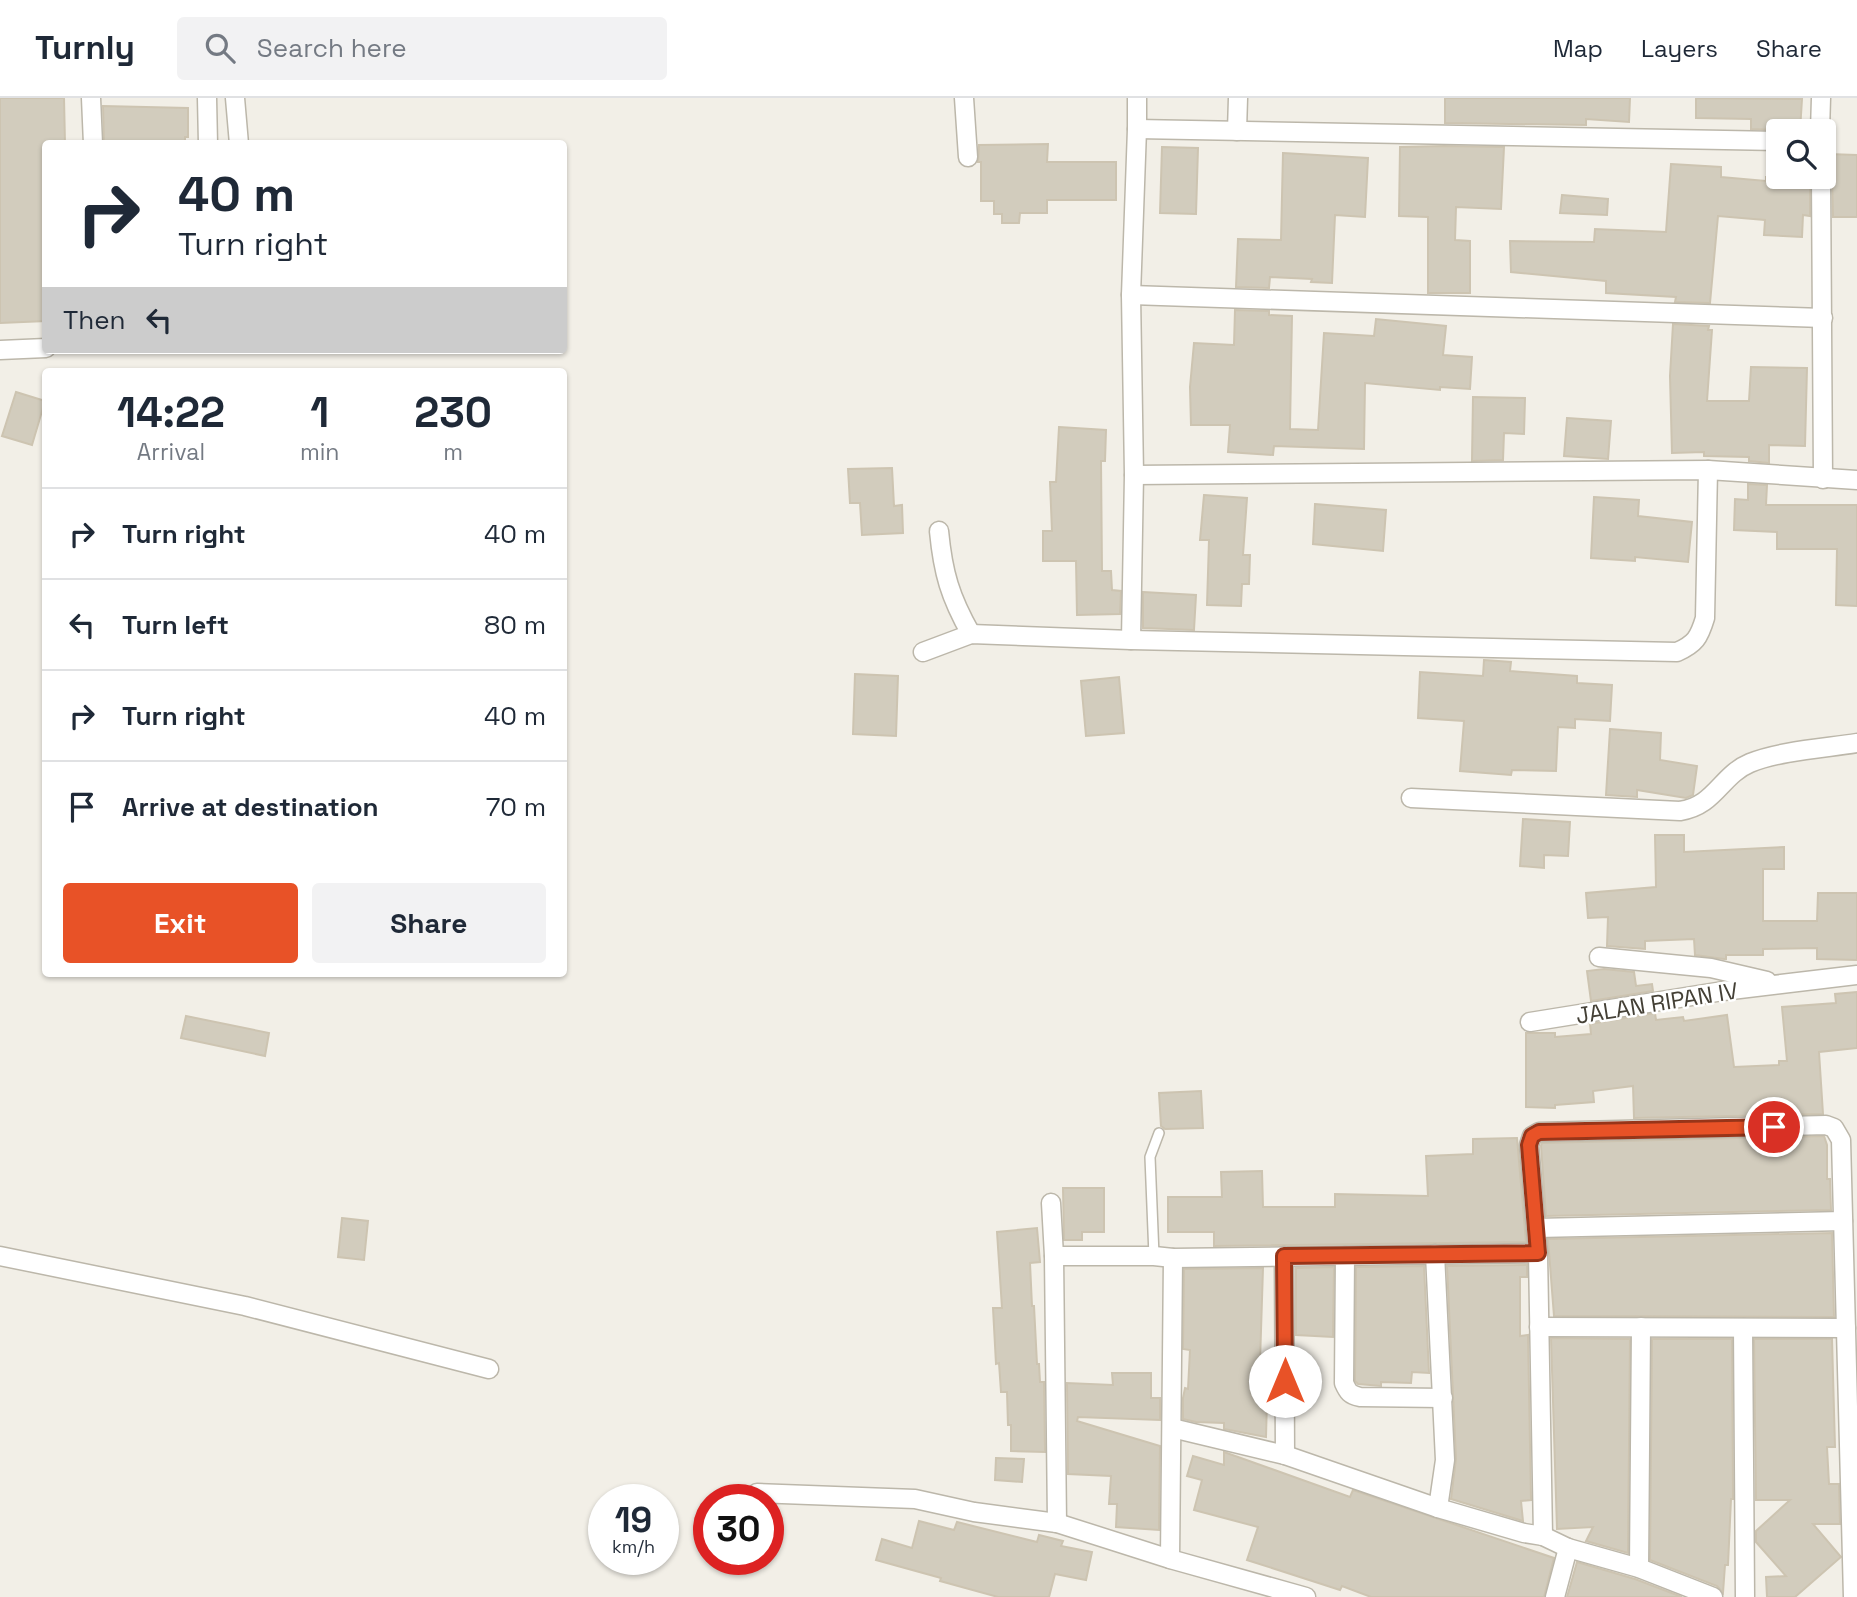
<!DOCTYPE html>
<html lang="en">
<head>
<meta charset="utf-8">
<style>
  :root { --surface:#fff; --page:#f2f2f3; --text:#1f2937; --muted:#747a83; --line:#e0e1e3; --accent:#e85227 }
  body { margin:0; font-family:"Space Grotesk",sans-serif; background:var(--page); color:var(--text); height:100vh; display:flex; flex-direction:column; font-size:26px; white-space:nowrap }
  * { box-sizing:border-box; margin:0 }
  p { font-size:23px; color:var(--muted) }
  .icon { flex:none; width:38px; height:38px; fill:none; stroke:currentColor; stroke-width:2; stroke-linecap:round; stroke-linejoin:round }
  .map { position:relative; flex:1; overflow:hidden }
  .drawer { position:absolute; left:42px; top:270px; width:525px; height:609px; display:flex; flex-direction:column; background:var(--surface); border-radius:7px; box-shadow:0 2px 5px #0004 }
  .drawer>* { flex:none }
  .banner { position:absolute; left:42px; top:42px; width:525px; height:214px; border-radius:7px; box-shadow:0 2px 5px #0004; background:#fff; color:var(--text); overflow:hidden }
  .controls { position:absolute; left:1766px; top:21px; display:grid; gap:14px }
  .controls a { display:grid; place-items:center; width:70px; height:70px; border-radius:7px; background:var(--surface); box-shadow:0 2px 5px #0004; font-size:35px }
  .speed { position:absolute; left:588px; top:1386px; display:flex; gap:14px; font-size:35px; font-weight:700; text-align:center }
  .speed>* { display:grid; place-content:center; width:91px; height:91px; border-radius:50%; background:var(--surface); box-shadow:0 2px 5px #0004; line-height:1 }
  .speed small { font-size:18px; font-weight:400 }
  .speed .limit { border:10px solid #d22; background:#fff; color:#111 }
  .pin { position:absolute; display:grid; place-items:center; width:60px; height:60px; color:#fff; margin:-30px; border:4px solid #fff; border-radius:50%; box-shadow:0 2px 7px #0007 }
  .me { position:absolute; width:77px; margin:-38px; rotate:0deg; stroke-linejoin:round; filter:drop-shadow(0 0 5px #0008) }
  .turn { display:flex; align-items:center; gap:24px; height:147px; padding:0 21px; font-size:32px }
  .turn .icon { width:91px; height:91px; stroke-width:2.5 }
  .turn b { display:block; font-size:49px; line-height:60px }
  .then { display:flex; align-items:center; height:66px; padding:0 21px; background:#0003; gap:14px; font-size:26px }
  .eta { display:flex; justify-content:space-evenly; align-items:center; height:119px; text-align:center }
  .eta b { font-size:42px; font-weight:800; line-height:49px }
  .action { display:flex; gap:14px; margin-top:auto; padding:14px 21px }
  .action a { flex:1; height:80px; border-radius:7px; background:var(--accent); color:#fff; font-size:28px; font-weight:800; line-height:80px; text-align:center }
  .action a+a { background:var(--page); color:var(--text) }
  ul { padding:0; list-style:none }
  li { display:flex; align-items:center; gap:21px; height:91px; padding:0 21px; border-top:2px solid var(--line) }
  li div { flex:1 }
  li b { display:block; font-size:26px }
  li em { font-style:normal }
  header { display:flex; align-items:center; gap:42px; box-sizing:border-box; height:98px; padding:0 35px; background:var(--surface); border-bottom:2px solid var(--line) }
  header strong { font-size:33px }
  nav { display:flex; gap:38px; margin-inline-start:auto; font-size:24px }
  .search { width:490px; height:63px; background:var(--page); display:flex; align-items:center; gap:18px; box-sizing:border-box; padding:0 24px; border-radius:7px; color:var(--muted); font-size:26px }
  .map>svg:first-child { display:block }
  .building { fill:#d2ccbd; stroke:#cdc4b1; stroke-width:2 }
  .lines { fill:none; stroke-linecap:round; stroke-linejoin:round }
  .service-casing { stroke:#bcb7aa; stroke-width:12 }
  .minor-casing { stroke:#bcb7aa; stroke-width:21 }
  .service { stroke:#fff; stroke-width:9 }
  .minor { stroke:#fff; stroke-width:18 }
  .route-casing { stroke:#973519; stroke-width:18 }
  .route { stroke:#e85227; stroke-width:12 }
  .labels { text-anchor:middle; stroke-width:5; stroke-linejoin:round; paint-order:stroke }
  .street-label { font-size:23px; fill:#444036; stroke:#fff }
</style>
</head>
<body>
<header>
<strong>Turnly</strong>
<div class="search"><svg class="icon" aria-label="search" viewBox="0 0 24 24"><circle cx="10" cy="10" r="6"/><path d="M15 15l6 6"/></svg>Search here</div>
<nav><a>Map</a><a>Layers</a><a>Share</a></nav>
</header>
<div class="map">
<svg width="1857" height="1499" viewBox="0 0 1857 1499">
  <rect width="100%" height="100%" fill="#f2efe7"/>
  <!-- building -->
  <g class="building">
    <path d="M0,0h64l1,46h-19v177l-46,2z"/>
    <path d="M1445,0h185l-1,24 -43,-3v6l-141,-2z"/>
    <path d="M1696,0l106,1 -2,32 -49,-2v-10l-55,-1z"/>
    <path d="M103,8l85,2v29h-3v7h-81z"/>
    <path d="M1048,46l-1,18h69v38h-69v13h-27l-1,10h-17v-9h-8v-13h-13v-39h-3l1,-17z"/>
    <path d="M1444,48l60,1 -3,62 -45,-2 -1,33 15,1v52h-42v-76l-29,-1 1,-69z"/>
    <path d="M1162,49l36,1 -2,66 -36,-1z"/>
    <path d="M1283,55l85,5 -3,59 -30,-2 -3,68 -21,-1 1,-3 -42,-2 -1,11 -33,-1 2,-48 43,1z"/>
    <path d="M1828,56l29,1v62h-24l-1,-40 -5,-9z"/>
    <path d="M1671,66l50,3v10l45,4v-4h44v39l-7,-1 -1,22 -38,-2 1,-15 -47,-4 -8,87 -35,-1 1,-5 -70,-4v-12l-95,-9 -1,-31 84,1 1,-13 71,3z"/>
    <path d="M1562,97l46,4 -1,16 -47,-2z"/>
    <path d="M1235,212l34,1v4l23,1 -2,113 28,1 6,-97 50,3 2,-17 70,7 -3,29 29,2 -2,32 -30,-2v3l-75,-7 -1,66 -90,-3 -1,9 -45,-3 2,-27h-39l-1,-38 4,-44 40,2z"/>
    <path d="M1673,226l36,2 -1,4h4l-5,71h42l2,-34 56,1 -2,78 -36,-1v18l-20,-2v-4l-45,-1v-4l-32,1 -2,-77z"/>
    <path d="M16,294l29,9 -13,44 -30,-9z"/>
    <path d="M1473,299l52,1 -1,36 -20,-1 -1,27 -31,1z"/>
    <path d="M1567,320l44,3 -3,38 -44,-3z"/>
    <path d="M1059,329l47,3 -1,31h-4l1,110h9l1,19 9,1 -1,23 -43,1 -1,-54h-33v-30h9l-2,-49h6z"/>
    <path d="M892,370l2,38 8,-1 1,28 -41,2 -2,-32h-10l-2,-34z"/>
    <path d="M1748,386l19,1 -1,20h91v101l-21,-1 1,-56h-60v-17l-43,-2 1,-31 13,1z"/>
    <path d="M1204,397l43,3 -4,57h7l-1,29h-7l-1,22 -34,-1 2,-65h-9z"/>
    <path d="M1594,399l45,3 -1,16 54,6 -4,40 -53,-5v4l-44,-3z"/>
    <path d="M1315,406l71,6 -3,41 -70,-7z"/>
    <path d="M1143,494l53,3 -2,35 -51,-2z"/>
    <path d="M1484,562l27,2 -1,9 67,5v7l35,2 -2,36 -35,-2v9l-17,-1 -2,44 -44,-1 -1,5 -51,-4 4,-50 -46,-3 2,-46 63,4z"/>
    <path d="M855,576l43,2 -2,60 -43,-2z"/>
    <path d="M1119,579l5,56 -38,3 -5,-55z"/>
    <path d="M1610,631l51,4 -1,27 37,6 -4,29 -7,3 -49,-8v7l-31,-2z"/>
    <path d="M1523,721l47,3 -2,34 -24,-1v13l-24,-2z"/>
    <path d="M1655,737h29v17l100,-5v22h-21v52h54l1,-28h39v67l-40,-1v-11l-54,1v6h-37v4h-2l-29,-4 -1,-16 -49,2v8l-38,-3 1,-29 -20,1 -2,-25 70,-6z"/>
    <path d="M1604,871l30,3 2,14 16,-2 1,7 -62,10 -4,-30z"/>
    <path d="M1857,894v56l-38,4 4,62 -189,4 -1,-32 -40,5 1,11 -39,3v3l-29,-1v-74h29v4l36,-3 -1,-10 65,-11 1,7 27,-3 1,4 43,-6 7,52 45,-2v-4h8l-5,-54 54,-4 -1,-9z"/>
    <path d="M186,918l83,17 -4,23 -84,-18z"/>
    <path d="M1201,993l2,37 -38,1 -4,-3 -2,-33z"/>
    <path d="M1824,1038l3,9v34h3l1,31 -285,6 -5,-70 1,-3z"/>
    <path d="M1517,1040l9,104 -312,4v-14h-46v-35h54l-1,-25 41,-1 1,36h72v-13l93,2 -2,-40 47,-2v-15z"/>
    <path d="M1063,1090h41v44h-22v8h-18z"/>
    <path d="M342,1120l26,3 -4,39 -26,-3z"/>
    <path d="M1037,1130l3,34 -10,1 2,43h2l3,58h2l1,18h4l1,70 -34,-1v-26h-3l-1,-33h-6l-2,-29 -3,1 -3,-56h9l-5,-76z"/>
    <path d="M1832,1135l2,84 -280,-1 -6,-77z"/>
    <path d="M1527,1167v12h-7v59l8,-1 3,165 -10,1 2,20 -72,-22 5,-40 -9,-193z"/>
    <path d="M1424,1168l5,107 -17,-1 -1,11 -30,-1v4l-23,-2 -3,-3 1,-114z"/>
    <path d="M1334,1169l-1,70 -37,-2v-67z"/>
    <path d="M1263,1170l-4,125 6,1 2,6 -1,37 -42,-8v-6l-28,-1 -13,-3v-21l2,-10 3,1 2,-39 -7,-1 1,-80z"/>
    <path d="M1551,1240l79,1 -2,214 -42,-12 7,-14 -36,2z"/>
    <path d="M1652,1241h80l1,160h-2l-3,66h-3l-2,28 -6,-7 -67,-26z"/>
    <path d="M1754,1241h78l3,108h-8l2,37h10l1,40h-27l28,33 -46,40h-28l-1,-20 20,-1 -30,-34v-11l34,-31h-34z"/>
    <path d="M1112,1275h39v25h9v22l-82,-3 -1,4 83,25 -1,84 -43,-3 1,-23h-8l2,-28 -43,-2 -1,-91 46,2z"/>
    <path d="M1224,1354l126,45 3,-7 201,68 -10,39h-173l-29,-11 -2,4 -93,-30 11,-33 -64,-17 8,-30 -15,-4 6,-20 31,9z"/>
    <path d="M996,1360l28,1 -2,23 -27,-2z"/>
    <path d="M919,1423l35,9 3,-8 80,20 2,-7 24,6 -2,5 31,6 -6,28 -31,-6 -6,23h-51l-58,-16 1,-3 -65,-18 6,-21 30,9z"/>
    <path d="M1577,1464l58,17 47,18h-115z"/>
  </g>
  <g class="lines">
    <defs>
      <path id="service" d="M1154,1158l-4,-99 9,-24"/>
      <g id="minor">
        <path d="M91,0l2,46"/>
        <path d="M207,0l1,46"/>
        <path d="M235,0l4,46"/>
        <path d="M964,0l4,59"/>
        <path d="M1137,31l641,12"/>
        <path d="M1237,33l1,-33"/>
        <path d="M1820,33l1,-33"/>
        <path d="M1821,79l2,302"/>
        <path d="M1131,197l692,23"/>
        <path d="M0,252l46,-2"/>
        <path d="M1134,377l574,-5 149,10"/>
        <path d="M939,433c4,42 11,66 32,103"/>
        <path d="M1131,542l3,-165 -3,-180 6,-166v-31"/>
        <path d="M923,554l48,-18 160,6 546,12c18,-8 22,-14 28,-34l3,-148"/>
        <path d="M1411,700l269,13c35,-5 41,-36 70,-48 29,-12 76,-15 107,-20"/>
        <path d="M1599,859l112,11 56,13"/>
        <path d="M1530,924l193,-31 134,-16"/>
        <path d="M1051,1105l3,53 3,267"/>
        <path d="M1537,1130l306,-7"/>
        <path d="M1538,1155l-9,-108 3,-9 7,-4 287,-7 8,3 7,12 12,457"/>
        <path d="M1435,1156l10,206 -7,48"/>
        <path d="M0,1158l245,50 244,63"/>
        <path d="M1054,1158h100l19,2 365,-5 5,283"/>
        <path d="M1284,1158l1,199"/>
        <path d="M1345,1158l-1,127c4,9 6,12 16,14l83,1"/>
        <path d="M1539,1229l307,1"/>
        <path d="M1743,1230l2,269"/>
        <path d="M1172,1330l113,27 153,53 86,25 19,3 25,12 71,20 74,29"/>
        <path d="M757,1395l158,6 59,13 83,11 113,36 136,38"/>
        <path d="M1170,1461l3,-301"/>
        <path d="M1639,1470l2,-241"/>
        <path d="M1555,1499l13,-49"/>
      </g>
    </defs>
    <!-- service casing -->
    <use href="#service" class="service-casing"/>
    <!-- minor casing -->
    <use href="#minor" class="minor-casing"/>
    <!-- service -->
    <use href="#service" class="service"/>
    <!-- minor -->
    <use href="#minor" class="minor"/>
  </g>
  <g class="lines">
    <defs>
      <path id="route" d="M1285,1283l-1,-125 254,-3 -9,-108 3,-9 7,-4 235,-5"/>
    </defs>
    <!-- route casing -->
    <use href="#route" class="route-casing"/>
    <!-- route -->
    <use href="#route" class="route"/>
  </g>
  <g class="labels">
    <!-- street labels -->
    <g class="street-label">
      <text transform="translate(1657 905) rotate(-9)" y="8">JALAN RIPAN IV</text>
    </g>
  </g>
</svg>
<div class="controls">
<a><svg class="icon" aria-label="search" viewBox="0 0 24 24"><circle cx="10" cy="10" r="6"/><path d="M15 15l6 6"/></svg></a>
</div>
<div class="speed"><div>19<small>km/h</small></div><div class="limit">30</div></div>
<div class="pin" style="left:1774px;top:1029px;background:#d93025"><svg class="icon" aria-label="arrive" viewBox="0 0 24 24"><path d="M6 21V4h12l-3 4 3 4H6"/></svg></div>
<svg class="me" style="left:1285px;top:1283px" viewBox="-20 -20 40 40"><circle r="19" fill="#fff"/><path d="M0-13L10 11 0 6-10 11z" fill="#e85227"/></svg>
<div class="banner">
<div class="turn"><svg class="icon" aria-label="right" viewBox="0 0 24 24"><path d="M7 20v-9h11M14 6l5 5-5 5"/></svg><div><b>40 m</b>Turn right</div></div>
<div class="then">Then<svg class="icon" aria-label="left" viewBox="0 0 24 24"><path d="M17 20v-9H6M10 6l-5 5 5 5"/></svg></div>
</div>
<section class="drawer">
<div class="eta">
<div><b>14:22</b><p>Arrival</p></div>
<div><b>1</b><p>min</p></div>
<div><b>230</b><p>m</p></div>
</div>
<ul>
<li><svg class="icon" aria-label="right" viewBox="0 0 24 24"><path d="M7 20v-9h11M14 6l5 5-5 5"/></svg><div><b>Turn right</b></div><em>40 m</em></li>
<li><svg class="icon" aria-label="left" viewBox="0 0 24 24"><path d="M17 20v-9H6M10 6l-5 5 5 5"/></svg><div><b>Turn left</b></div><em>80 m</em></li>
<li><svg class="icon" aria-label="right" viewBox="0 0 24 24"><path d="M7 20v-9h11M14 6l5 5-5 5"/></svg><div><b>Turn right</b></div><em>40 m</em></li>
<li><svg class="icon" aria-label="arrive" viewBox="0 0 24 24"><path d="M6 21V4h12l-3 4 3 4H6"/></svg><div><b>Arrive at destination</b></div><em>70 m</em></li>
</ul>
<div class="action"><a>Exit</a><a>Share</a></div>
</section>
</div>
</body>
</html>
